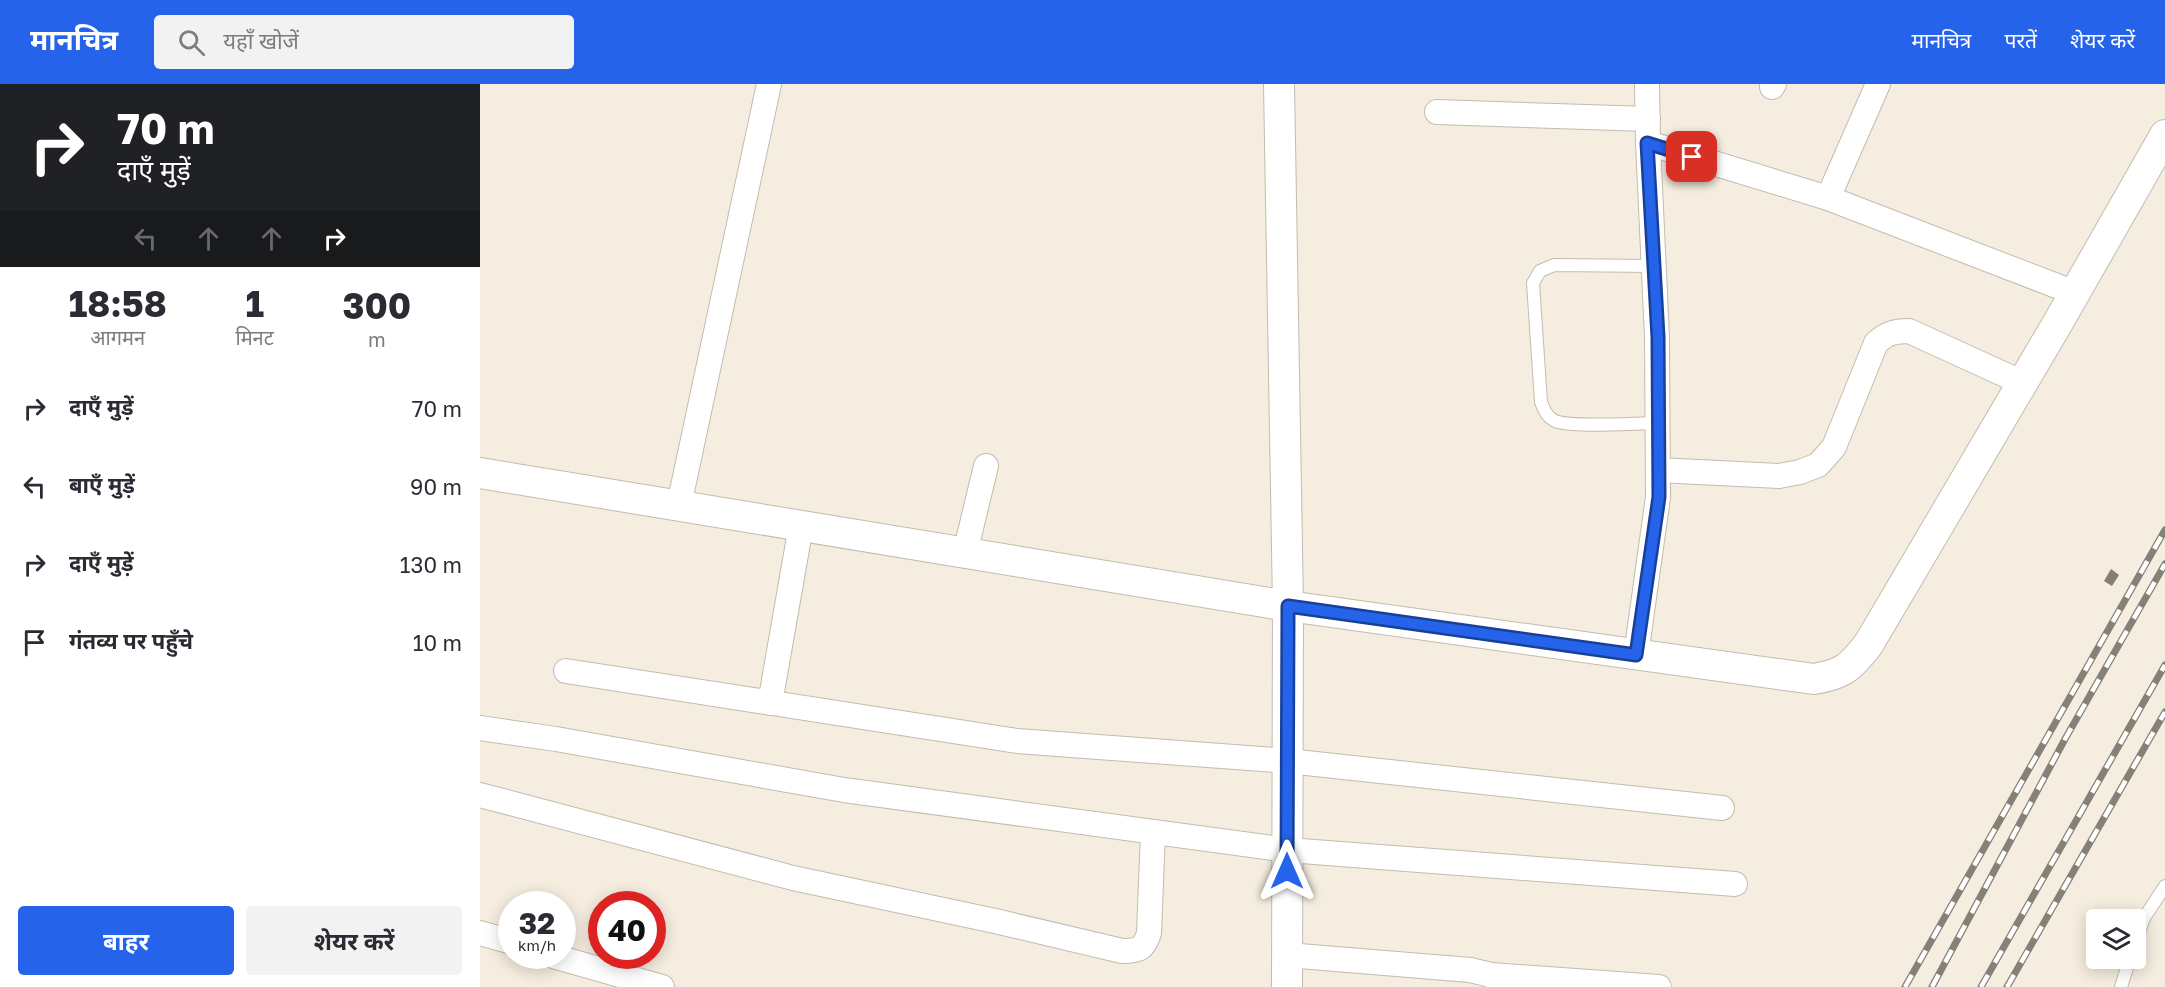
<!DOCTYPE html>
<html lang="hi">
<head>
<meta charset="utf-8">
<style>
  :root { --surface:#fff; --page:#f2f2f3; --text:#2b2b33; --muted:#7c7c81; --accent:#2563eb }
  body { margin:0; font-family:"Golos Text","Noto Sans Devanagari",sans-serif; background:var(--page); color:var(--text); height:100vh; display:flex; flex-direction:column; font-size:22px; white-space:nowrap }
  * { box-sizing:border-box; margin:0 }
  p { font-size:20px; color:var(--muted) }
  .icon { flex:none; width:33px; height:33px; fill:none; stroke:currentColor; stroke-width:2; stroke-linecap:round; stroke-linejoin:round }
  .map { position:relative; flex:1; overflow:hidden }
  .sheet { display:flex; flex-direction:column; background:var(--surface); width:480px }
  .sheet>* { flex:none }
  .hud { background:#202124; color:#fff; overflow:hidden }
  .controls { position:absolute; left:1606px; top:825px; display:grid; gap:12px }
  .controls a { display:grid; place-items:center; width:60px; height:60px; border-radius:6px; background:var(--surface); box-shadow:0 3px 15px #0003; font-size:30px }
  .speed { position:absolute; left:18px; top:807px; display:flex; gap:12px; font-size:30px; font-weight:700; text-align:center }
  .speed>* { display:grid; place-content:center; width:78px; height:78px; border-radius:50%; background:var(--surface); box-shadow:0 3px 15px #0003; line-height:1 }
  .speed small { font-size:15px; font-weight:400 }
  .speed .limit { border:9px solid #d22; background:#fff; color:#111 }
  .pin { position:absolute; display:grid; place-items:center; width:51px; height:51px; color:#fff; margin:-26px; border-radius:12px; box-shadow:0 3px 9px #0006 }
  .me { position:absolute; width:66px; margin:-33px; rotate:0deg; stroke-linejoin:round; filter:drop-shadow(0 0 4px #0008) }
  .turn { display:flex; align-items:center; gap:21px; height:126px; padding:0 18px; font-size:27px }
  .turn .icon { width:78px; height:78px; stroke-width:2.5 }
  .turn b { display:block; font-size:42px; line-height:51px }
  .lanes { display:flex; align-items:center; height:57px; padding:0 18px; background:#0003; justify-content:center; gap:30px; direction:ltr }
  .lanes .off { opacity:.35 }
  .eta { display:flex; justify-content:space-evenly; align-items:center; height:102px; text-align:center }
  .eta b { font-size:36px; font-weight:700; line-height:42px }
  .action { display:flex; gap:12px; margin-top:auto; padding:12px 18px }
  .action a { flex:1; height:69px; border-radius:6px; background:var(--accent); color:#fff; font-size:24px; font-weight:700; line-height:69px; text-align:center }
  .action a+a { background:var(--page); color:var(--text) }
  ul { padding:0; list-style:none }
  li { display:flex; align-items:center; gap:18px; height:78px; padding:0 18px }
  li div { flex:1 }
  li b { display:block; font-size:22px }
  li em { font-style:normal }
  header { display:flex; align-items:center; gap:36px; box-sizing:border-box; height:84px; padding:0 30px; background:var(--accent); color:#fff }
  header strong { font-size:28px }
  nav { display:flex; gap:33px; margin-inline-start:auto; font-size:21px }
  .search { width:420px; height:54px; background:var(--page); display:flex; align-items:center; gap:15px; box-sizing:border-box; padding:0 21px; border-radius:6px; color:var(--muted); font-size:22px }
  main { display:flex; flex:1; min-height:0 }
  .map>svg:first-child { display:block }
  .building { fill:#857e71 }
  .lines { fill:none; stroke-linecap:round; stroke-linejoin:round }
  .service-casing { stroke:#c3bcae; stroke-width:14 }
  .minor-casing { stroke:#c3bcae; stroke-width:26 }
  .tertiary-casing { stroke:#c3bcae; stroke-width:32 }
  .service { stroke:#fff; stroke-width:12 }
  .minor { stroke:#fff; stroke-width:24 }
  .tertiary { stroke:#fff; stroke-width:30 }
  .rail-casing { stroke:#868177; stroke-width:7 }
  .rail { stroke:#fff; stroke-width:4.5; stroke-dasharray:14; stroke-linecap:butt }
  .route-casing { stroke:#184099; stroke-width:15 }
  .route { stroke:#2563eb; stroke-width:10 }
</style>
</head>
<body>
<header>
<strong>मानचित्र</strong>
<div class="search"><svg class="icon" aria-label="search" viewBox="0 0 24 24"><circle cx="10" cy="10" r="6"/><path d="M15 15l6 6"/></svg>यहाँ खोजें</div>
<nav><a>मानचित्र</a><a>परतें</a><a>शेयर करें</a></nav>
</header>
<main>
<section class="sheet">
<div class="hud">
<div class="turn"><svg class="icon" aria-label="right" viewBox="0 0 24 24"><path d="M7 20v-9h11M14 6l5 5-5 5"/></svg><div><b>70 m</b>दाएँ मुड़ें</div></div>
<div class="lanes"><svg class="icon off" aria-label="left" viewBox="0 0 24 24"><path d="M17 20v-9H6M10 6l-5 5 5 5"/></svg><svg class="icon off" aria-label="ahead" viewBox="0 0 24 24"><path d="M12 20V5M6 11l6-6 6 6"/></svg><svg class="icon off" aria-label="ahead" viewBox="0 0 24 24"><path d="M12 20V5M6 11l6-6 6 6"/></svg><svg class="icon" aria-label="right" viewBox="0 0 24 24"><path d="M7 20v-9h11M14 6l5 5-5 5"/></svg></div>
</div>
<div class="eta">
<div><b>18:58</b><p>आगमन</p></div>
<div><b>1</b><p>मिनट</p></div>
<div><b>300</b><p>m</p></div>
</div>
<ul>
<li><svg class="icon" aria-label="right" viewBox="0 0 24 24"><path d="M7 20v-9h11M14 6l5 5-5 5"/></svg><div><b>दाएँ मुड़ें</b></div><em>70 m</em></li>
<li><svg class="icon" aria-label="left" viewBox="0 0 24 24"><path d="M17 20v-9H6M10 6l-5 5 5 5"/></svg><div><b>बाएँ मुड़ें</b></div><em>90 m</em></li>
<li><svg class="icon" aria-label="right" viewBox="0 0 24 24"><path d="M7 20v-9h11M14 6l5 5-5 5"/></svg><div><b>दाएँ मुड़ें</b></div><em>130 m</em></li>
<li><svg class="icon" aria-label="arrive" viewBox="0 0 24 24"><path d="M6 21V4h12l-3 4 3 4H6"/></svg><div><b>गंतव्य पर पहुँचे</b></div><em>10 m</em></li>
</ul>
<div class="action"><a>बाहर</a><a>शेयर करें</a></div>
</section>
<div class="map">
<svg width="1685" height="903" viewBox="0 0 1685 903">
  <rect width="100%" height="100%" fill="#f5eddf"/>
  <!-- building -->
  <path class="building" d="M1631,485l8,6 -7,11 -8,-5z"/>
  <g class="lines">
    <defs>
      <g id="service">
        <path d="M1174,182l-100,-1 -14,6 -7,12 8,119c3,8 6,15 14,19 17,7 81,2 103,2"/>
        <path d="M1656,857l8,-23 21,-32"/>
        <path d="M1641,903l9,-29"/>
      </g>
      <g id="minor">
        <path d="M1292,3l2,-3"/>
        <path d="M957,28l211,7"/>
        <path d="M1168,59l180,55 247,95"/>
        <path d="M1348,114l50,-114"/>
        <path d="M1178,386l121,6 21,-4 18,-7 16,-18 42,-104c11,-10 19,-12 33,-12l114,52"/>
        <path d="M199,421l90,-421"/>
        <path d="M485,469l21,-87"/>
        <path d="M1156,571l22,-158 -1,-160 -9,-194 -1,-59"/>
        <path d="M86,587l451,70 271,20 434,47"/>
        <path d="M290,619l31,-177"/>
        <path d="M0,644l76,11 288,51 444,60 447,34"/>
        <path d="M0,711l313,83 202,43 127,30c17,0 22,-2 27,-18l4,-101"/>
        <path d="M0,849l32,9"/>
        <path d="M807,871l183,15 21,5 13,12"/>
        <path d="M73,872l109,31"/>
        <path d="M1011,891l168,12"/>
      </g>
      <g id="tertiary">
        <path d="M799,0l9,522 -1,381"/>
        <path d="M0,389l808,133 526,73c29,-5 36,-11 54,-34l188,-319 109,-191"/>
      </g>
    </defs>
    <!-- service casing -->
    <use href="#service" class="service-casing"/>
    <!-- minor casing -->
    <use href="#minor" class="minor-casing"/>
    <!-- tertiary casing -->
    <use href="#tertiary" class="tertiary-casing"/>
    <!-- service -->
    <use href="#service" class="service"/>
    <!-- minor -->
    <use href="#minor" class="minor"/>
    <!-- tertiary -->
    <use href="#tertiary" class="tertiary"/>
    <defs>
      <g id="rail">
        <path d="M1425,903l260,-457"/>
        <path d="M1452,903l133,-248 100,-175"/>
        <path d="M1501,903l184,-322"/>
        <path d="M1527,903l158,-275"/>
      </g>
    </defs>
    <!-- rail casing -->
    <use href="#rail" class="rail-casing"/>
    <!-- rail -->
    <use href="#rail" class="rail"/>
  </g>
  <g class="lines">
    <defs>
      <path id="route" d="M807,787l1,-265 348,49 23,-158 -1,-160 -11,-194 45,14"/>
    </defs>
    <!-- route casing -->
    <use href="#route" class="route-casing"/>
    <!-- route -->
    <use href="#route" class="route"/>
  </g>
</svg>
<div class="controls">
<a><svg class="icon" aria-label="layers" viewBox="0 0 24 24"><path d="M12 4l9 5-9 5-9-5zM3 14l9 5 9-5"/></svg></a>
</div>
<div class="speed"><div>32<small>km/h</small></div><div class="limit">40</div></div>
<div class="pin" style="left:1212px;top:73px;background:#d93025"><svg class="icon" aria-label="arrive" viewBox="0 0 24 24"><path d="M6 21V4h12l-3 4 3 4H6"/></svg></div>
<svg class="me" style="left:807px;top:787px" viewBox="-20 -20 40 40"><path d="M0-17L14 15 0 8-14 15z" fill="#2563eb" stroke="#fff" stroke-width="4"/></svg>
</div>
</main>
</body>
</html>
